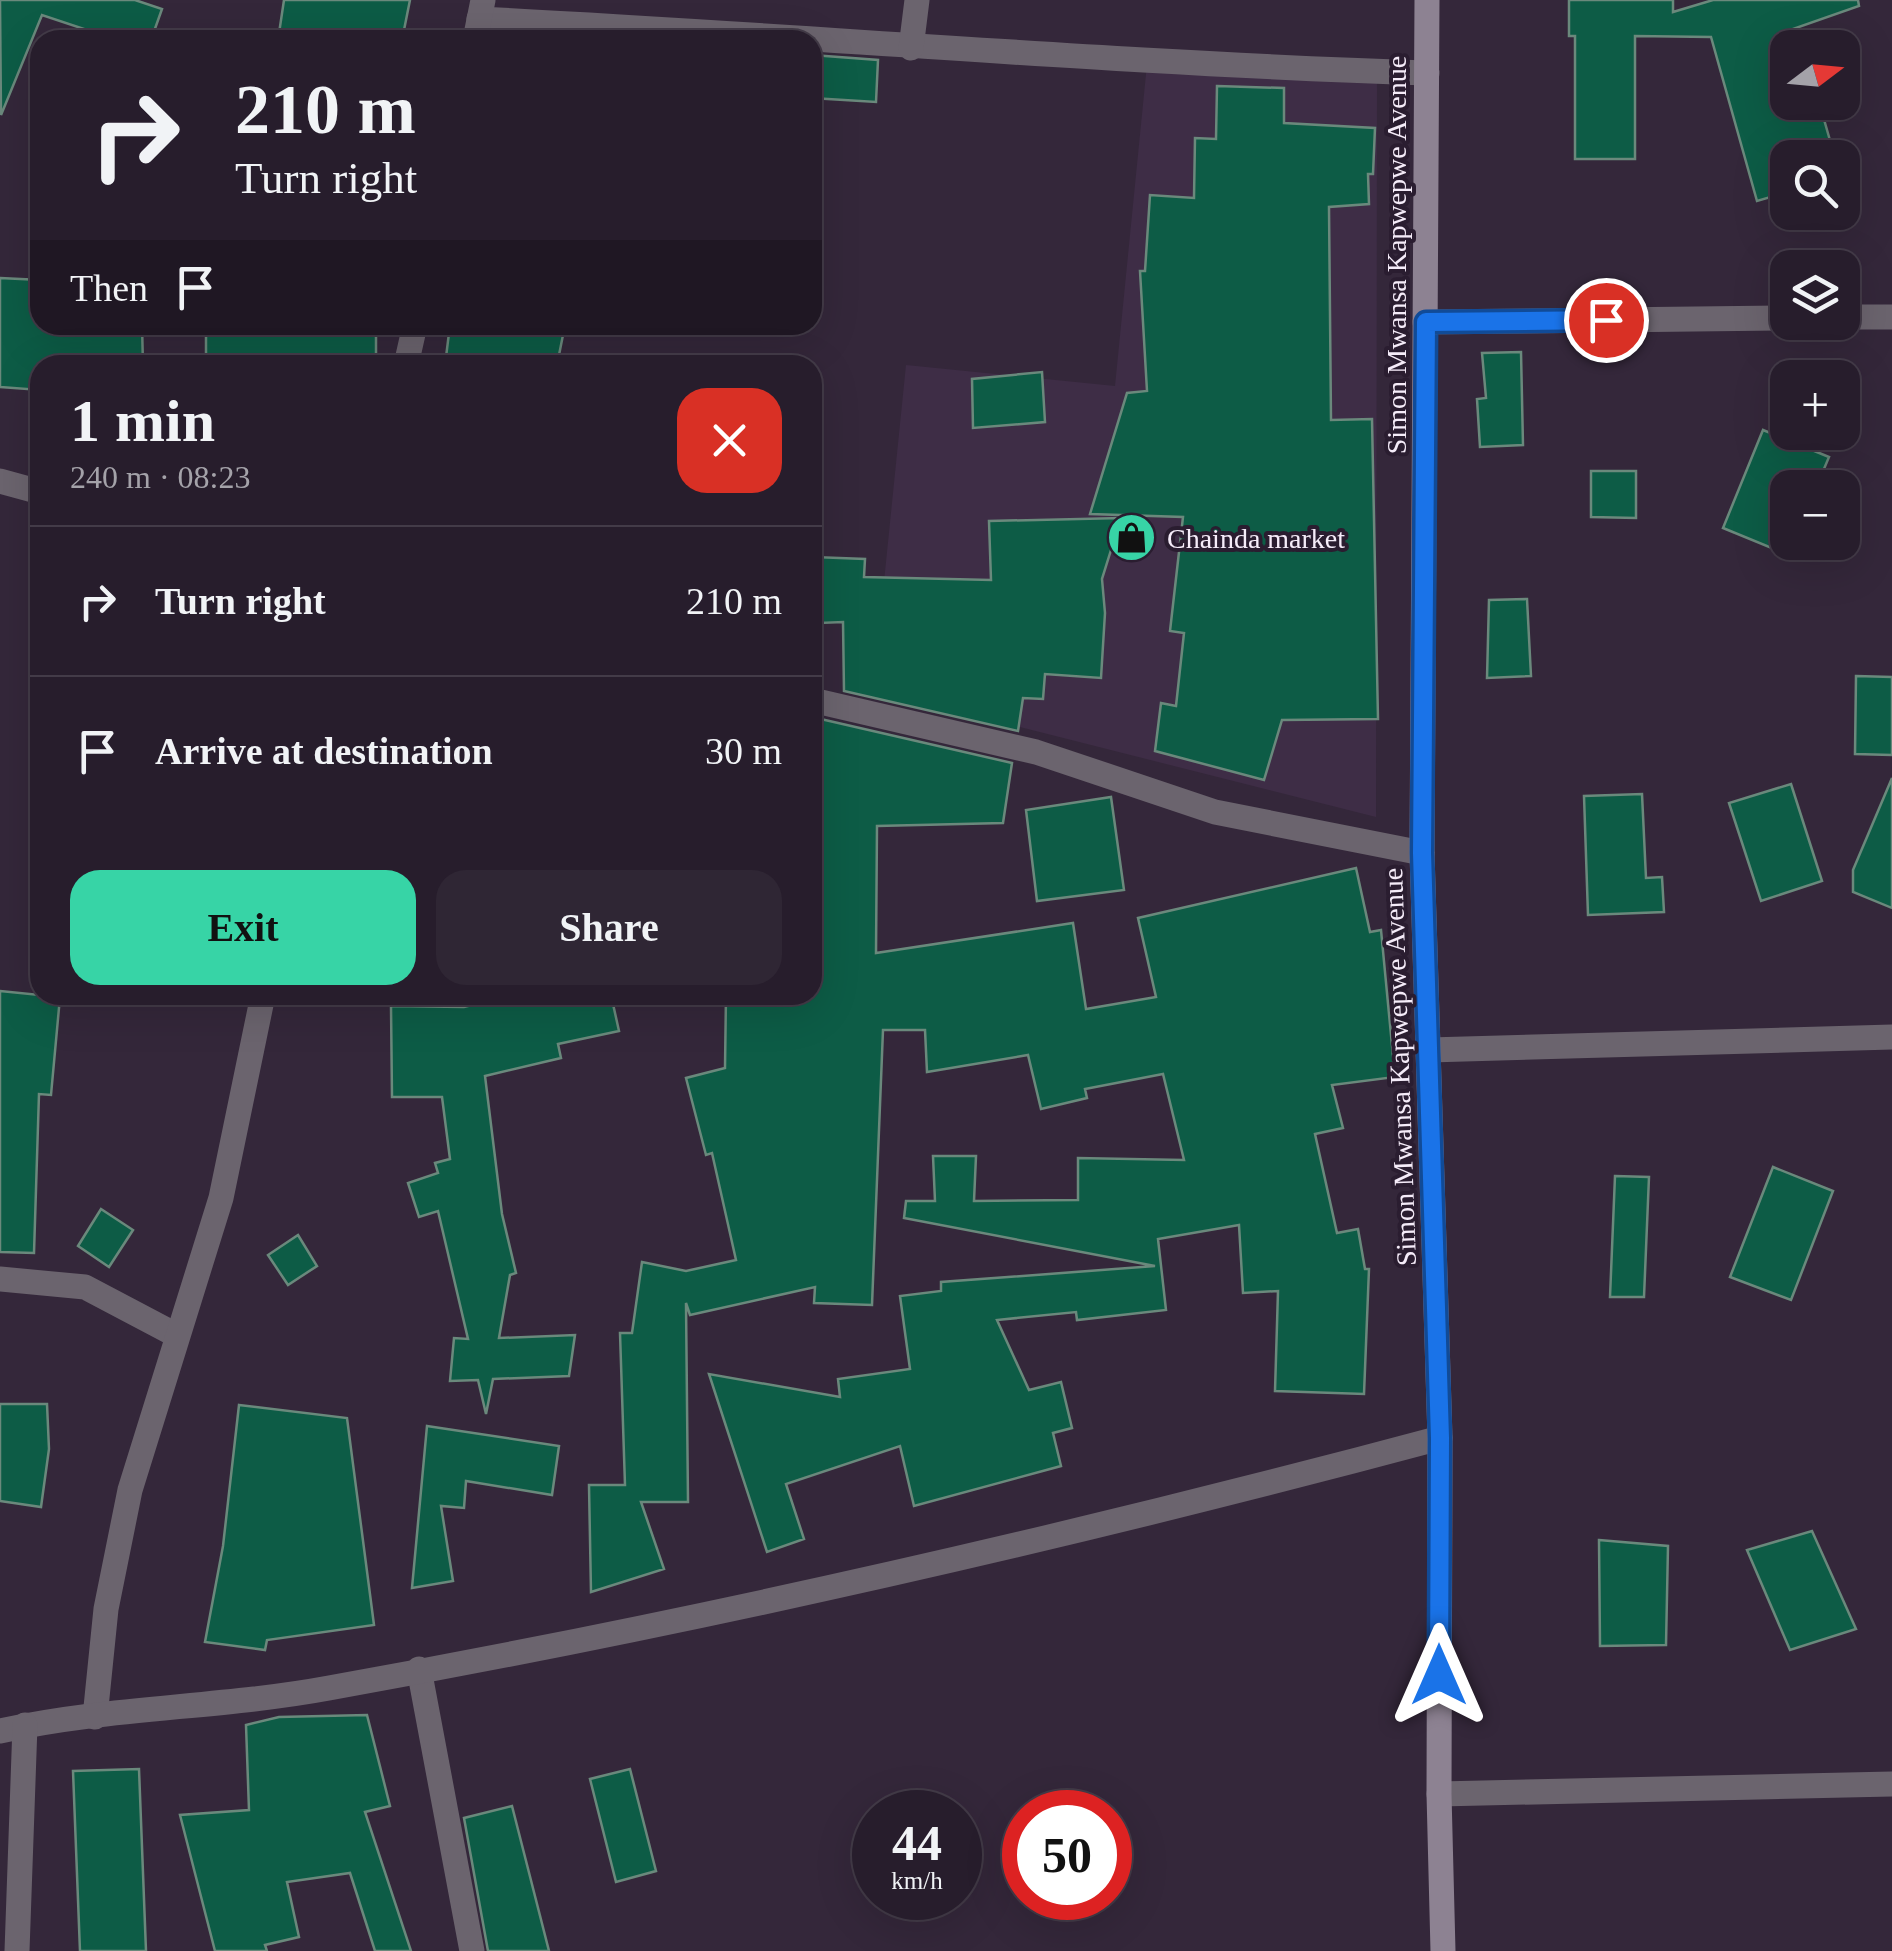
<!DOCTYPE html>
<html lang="en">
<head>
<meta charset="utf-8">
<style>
  :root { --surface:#271d2c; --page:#2f2634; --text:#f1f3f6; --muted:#a4a2a9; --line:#433b48; --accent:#37d4a6 }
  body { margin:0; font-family:"Times New Roman",serif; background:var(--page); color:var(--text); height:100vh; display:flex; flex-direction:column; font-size:38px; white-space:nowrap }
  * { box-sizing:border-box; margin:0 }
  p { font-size:32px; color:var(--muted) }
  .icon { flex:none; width:55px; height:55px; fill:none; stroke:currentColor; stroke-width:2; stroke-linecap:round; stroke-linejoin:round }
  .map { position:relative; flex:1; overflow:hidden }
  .panel { position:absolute; left:30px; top:355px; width:792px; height:650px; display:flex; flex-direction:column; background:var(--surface); border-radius:30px; box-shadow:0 10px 40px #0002,0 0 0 2px var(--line) }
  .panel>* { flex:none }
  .banner { position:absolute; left:30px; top:30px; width:792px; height:305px; border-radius:30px; box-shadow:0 10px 40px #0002,0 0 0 2px var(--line); background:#271d2c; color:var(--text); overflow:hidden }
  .needle { width:65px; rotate:74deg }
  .controls { position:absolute; left:1770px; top:30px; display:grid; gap:20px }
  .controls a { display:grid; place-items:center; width:90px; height:90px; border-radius:20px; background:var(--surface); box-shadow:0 10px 40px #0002,0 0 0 2px var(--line); font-size:50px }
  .speed { position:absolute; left:852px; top:1790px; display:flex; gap:20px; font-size:50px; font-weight:700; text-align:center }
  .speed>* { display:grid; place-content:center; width:130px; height:130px; border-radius:50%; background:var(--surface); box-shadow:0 10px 40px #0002,0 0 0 2px var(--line); line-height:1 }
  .speed small { font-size:25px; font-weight:400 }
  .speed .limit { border:15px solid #d22; background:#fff; color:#111 }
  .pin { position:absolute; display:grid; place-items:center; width:85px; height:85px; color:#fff; margin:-42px; border:5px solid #fff; border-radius:50%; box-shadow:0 2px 10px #0007 }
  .me { position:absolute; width:110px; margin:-55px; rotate:0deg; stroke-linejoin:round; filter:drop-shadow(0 0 8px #0008) }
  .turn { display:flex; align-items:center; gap:35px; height:210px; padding:0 40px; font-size:45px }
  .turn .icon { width:130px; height:130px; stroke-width:2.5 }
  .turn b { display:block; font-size:70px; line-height:85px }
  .then { display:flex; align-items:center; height:95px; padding:0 40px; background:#0003; gap:20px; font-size:38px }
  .round { display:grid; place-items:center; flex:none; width:105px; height:105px; border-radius:30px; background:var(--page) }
  .summary { display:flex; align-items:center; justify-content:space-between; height:170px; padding:0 40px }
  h1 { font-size:60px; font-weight:800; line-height:75px }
  .cta { display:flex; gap:20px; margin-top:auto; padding:20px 40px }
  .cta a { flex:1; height:115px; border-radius:30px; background:var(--accent); color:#111; font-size:40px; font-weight:800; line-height:115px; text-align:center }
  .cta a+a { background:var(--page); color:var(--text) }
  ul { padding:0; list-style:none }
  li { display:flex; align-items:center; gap:30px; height:150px; padding:0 40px; border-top:2px solid var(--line) }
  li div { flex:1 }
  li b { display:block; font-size:38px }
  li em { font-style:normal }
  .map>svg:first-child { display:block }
  .built { fill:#3e2d46 }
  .building { fill:#0d5c46; stroke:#6a897c; stroke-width:2.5 }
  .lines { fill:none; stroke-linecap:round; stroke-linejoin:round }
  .minor { stroke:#6b646e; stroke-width:25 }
  .secondary { stroke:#8d8292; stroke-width:25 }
  .route-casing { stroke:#114b97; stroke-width:25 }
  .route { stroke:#1a73e8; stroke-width:18 }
  .labels { text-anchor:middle; stroke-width:8; stroke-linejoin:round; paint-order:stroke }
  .street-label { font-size:28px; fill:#f5ecf9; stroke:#2a1d30 }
  .poi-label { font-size:28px; fill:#f5ecf9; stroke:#2a1d30; text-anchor:start }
</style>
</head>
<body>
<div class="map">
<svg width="1892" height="1951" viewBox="0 0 1892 1951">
  <rect width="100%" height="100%" fill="#34273a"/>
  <!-- built -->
  <path class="built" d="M1148,54l229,24 -1,739 -503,-127 33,-325 209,21z"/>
  <!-- building -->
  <g class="building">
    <path d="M0,0h135l27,9 -11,31h-34l-75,-25 -41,100z"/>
    <path d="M284,0h126l-8,40h-124z"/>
    <path d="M1569,0h104v12l40,-12h145l1,6 -69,24 5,18h-7v54h31l16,56h-47v34l-31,9 -46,-164 -76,-1v123h-60v-123h-6z"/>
    <path d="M812,55l66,5 -2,42 -64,-4z"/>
    <path d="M1217,86l67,2v35l91,5 -2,46h-5l1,30 -40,3 2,213 41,-1 6,300 -96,1 -18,60 -109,-29 6,-48 15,3 8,-73 -14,-2 13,-114 -93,-3 37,-121 20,-2 -7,-120h5l5,-76 44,3 1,-60 21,1z"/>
    <path d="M0,278l40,2v45h102l1,40h-103v25l-40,-3z"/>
    <path d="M450,325h115l-8,40h-112z"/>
    <path d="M376,332v33h-170v-32z"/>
    <path d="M1521,352l2,93 -43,2 -3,-48 9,-1 -4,-45z"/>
    <path d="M1042,372l3,50 -72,6 -1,-49z"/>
    <path d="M1763,430l66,27 -13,31h-28v54h6l-5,13 -66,-27z"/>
    <path d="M1591,471h45v47l-45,-1z"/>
    <path d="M1121,518l-19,61 3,34 -4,65 -56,-4 -2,25 -20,-1 -5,33 -174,-40 -1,-69 -24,1 -5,-66 51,2 -1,18 127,3 -2,-59z"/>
    <path d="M1527,599l4,77 -44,2 2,-78z"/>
    <path d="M1856,676l36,1v78l-37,-1z"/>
    <path d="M812,717l200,46 -9,60 -126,3 -1,127 197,-30 13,86 70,-12 -18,-79 218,-50 14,64 11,-2 14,147 -63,8 11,43 -28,6 22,99 21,-4 7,40h4l-5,125 -89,-3 3,-100 -35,2 -4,-68 -81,14 8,71 -89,10 -1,-8 -79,8 32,70 32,-8 11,46 -19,5 8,33 -147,40 -14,-60 -114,38 18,55 -37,13 -58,-178 131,23 -2,-18 72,-10 -10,-73 41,-5v-9l214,-16 -251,-48 2,-17h29l-2,-45h43l-2,45 104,-1v-42l106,2 -21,-86 -78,15 2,9 -46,11 -13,-54 -101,17 -2,-42h-42l-11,275 -58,-2 1,-16 -125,28 -4,-12 2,199h-47l23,67 -73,23 -2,-107h36l-5,-152h12l10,-71 44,9 50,-11 -24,-107 -6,2 -20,-77 39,-10 1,-73h86z"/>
    <path d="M1892,778v130l-39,-16v-22z"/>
    <path d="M1791,784l31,97 -61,20 -32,-98z"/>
    <path d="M1642,794l4,84 16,-1 2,35 -76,3 -4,-119z"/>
    <path d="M1111,797l13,93 -87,11 -11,-91z"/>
    <path d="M0,991l60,6 -9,98 -12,-1 -5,159 -34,-1z"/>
    <path d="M512,995h99l8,36 -61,13 3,14 -76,18 17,138 14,59 -6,2 -11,63 76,-3 -6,41 -76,3 -7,35 -8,-34 -28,1 4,-43 14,1 -30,-128 -19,6 -11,-34 30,-10 -3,-10 15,-4 -8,-62h-50l-1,-91 73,1z"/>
    <path d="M1773,1167l60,24 -42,109 -61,-23z"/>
    <path d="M1615,1176l34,1 -5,120h-34z"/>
    <path d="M101,1209l32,21 -24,37 -31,-21z"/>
    <path d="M298,1235l19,31 -29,19 -20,-30z"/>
    <path d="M0,1404h47l2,45 -8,58 -41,-6z"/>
    <path d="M239,1405l108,13 27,207 -107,15 -2,10 -60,-8 18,-96z"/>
    <path d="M427,1426l132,20 -7,49 -86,-14 -2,27 -23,-2 12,75 -41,7z"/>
    <path d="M1812,1531l44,98 -66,21 -43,-100z"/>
    <path d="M1599,1540l69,6 -2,99 -66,1z"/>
    <path d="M367,1715l23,91 -25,6 46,139h-36l-25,-78 -63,9 12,55 -34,8 2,6h-52l-35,-136 69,-5 -3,-85 33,-8z"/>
    <path d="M139,1769l7,182h-66l-7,-180z"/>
    <path d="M630,1769l26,102 -40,11 -26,-103z"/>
    <path d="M512,1806l37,145h-61l-24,-133z"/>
  </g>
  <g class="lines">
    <!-- minor -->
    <g class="minor">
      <path d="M479,19c317,16 632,44 948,54"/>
      <path d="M475,40l8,-40"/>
      <path d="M911,48l6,-48"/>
      <path d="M1842,317h50"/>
      <path d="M1425,322l363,-4"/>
      <path d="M406,365l9,-40"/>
      <path d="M0,481l40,11"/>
      <path d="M812,700l224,52 179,60 207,41"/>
      <path d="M1429,1050l463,-13"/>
      <path d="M0,1279l85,8 91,48"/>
      <path d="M419,1669l53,282"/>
      <path d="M95,1717l11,-108 24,-119 91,-292 42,-203"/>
      <path d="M0,1731c108,-24 221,-23 329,-43 374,-67 745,-152 1111,-250"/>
      <path d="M1439,1794l453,-10"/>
      <path d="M17,1951l8,-226"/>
    </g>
    <!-- secondary -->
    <path class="secondary" d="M1427,0l-5,853 18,585 -1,356 4,157"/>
  </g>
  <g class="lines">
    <defs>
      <path id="route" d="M1439,1675l1,-237 -18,-585 4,-531 180,-2"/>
    </defs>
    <!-- route casing -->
    <use href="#route" class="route-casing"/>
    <!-- route -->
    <use href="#route" class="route"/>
  </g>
  <!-- icons -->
  <defs>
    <symbol id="shop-disc" viewBox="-11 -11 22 22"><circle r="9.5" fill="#37d4a6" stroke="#2a1d30"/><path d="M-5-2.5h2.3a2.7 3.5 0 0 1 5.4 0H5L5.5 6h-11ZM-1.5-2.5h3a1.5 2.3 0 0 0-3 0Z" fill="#111"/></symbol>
  </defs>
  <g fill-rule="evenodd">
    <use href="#shop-disc" x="1104" y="510" width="55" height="55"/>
  </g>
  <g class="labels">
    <!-- street labels -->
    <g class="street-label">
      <text transform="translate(1396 255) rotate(-90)" y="10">Simon Mwansa Kapwepwe Avenue</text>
      <text transform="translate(1399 1067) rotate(-92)" y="10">Simon Mwansa Kapwepwe Avenue</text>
    </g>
    <!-- poi labels -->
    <g class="poi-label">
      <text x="1167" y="548">Chainda market</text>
    </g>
  </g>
</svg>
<div class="controls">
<a><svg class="needle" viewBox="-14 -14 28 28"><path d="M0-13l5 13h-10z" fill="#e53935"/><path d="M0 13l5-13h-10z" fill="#a4a2a9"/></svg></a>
<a><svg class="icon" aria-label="search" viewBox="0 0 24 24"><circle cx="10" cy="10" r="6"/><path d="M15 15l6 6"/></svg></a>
<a><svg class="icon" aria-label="layers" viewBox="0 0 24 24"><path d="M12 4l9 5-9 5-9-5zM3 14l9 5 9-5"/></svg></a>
<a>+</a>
<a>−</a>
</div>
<div class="speed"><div>44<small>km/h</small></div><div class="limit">50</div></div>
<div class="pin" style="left:1606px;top:320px;background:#d93025"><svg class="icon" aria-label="arrive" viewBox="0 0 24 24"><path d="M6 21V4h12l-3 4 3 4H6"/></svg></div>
<svg class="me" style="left:1439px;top:1675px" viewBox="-20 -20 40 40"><path d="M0-17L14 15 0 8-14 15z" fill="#1a73e8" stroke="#fff" stroke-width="4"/></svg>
<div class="banner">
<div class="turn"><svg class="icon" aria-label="right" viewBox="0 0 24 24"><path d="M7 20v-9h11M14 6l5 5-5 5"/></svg><div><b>210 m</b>Turn right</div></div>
<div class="then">Then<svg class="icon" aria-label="arrive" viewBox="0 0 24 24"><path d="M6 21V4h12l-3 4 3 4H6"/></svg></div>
</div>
<section class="panel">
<div class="summary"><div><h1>1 min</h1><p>240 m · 08:23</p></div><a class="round" style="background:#d93025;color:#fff"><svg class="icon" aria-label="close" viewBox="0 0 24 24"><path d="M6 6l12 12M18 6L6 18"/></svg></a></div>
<ul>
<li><svg class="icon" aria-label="right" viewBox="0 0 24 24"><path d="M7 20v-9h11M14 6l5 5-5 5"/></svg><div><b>Turn right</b></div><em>210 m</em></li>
<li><svg class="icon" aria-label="arrive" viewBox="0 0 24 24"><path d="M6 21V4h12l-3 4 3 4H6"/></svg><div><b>Arrive at destination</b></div><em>30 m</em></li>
</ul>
<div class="cta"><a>Exit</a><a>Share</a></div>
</section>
</div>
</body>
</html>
